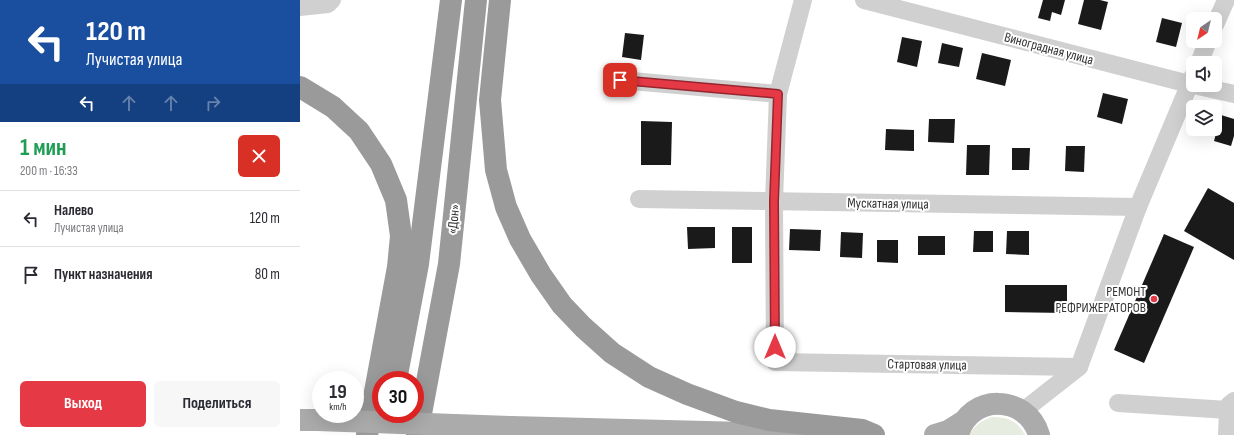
<!DOCTYPE html>
<html lang="ru">
<head>
<meta charset="utf-8">
<style>
  :root { --surface:#fff; --page:#f7f7f7; --text:#2b2b33; --muted:#7c7c81; --line:#e1e1e2; --accent:#e63946 }
  body { margin:0; font-family:"Sofia Sans Condensed",sans-serif; background:var(--page); color:var(--text); height:100vh; display:flex; flex-direction:column; font-size:15px; white-space:nowrap }
  * { box-sizing:border-box; margin:0 }
  p { font-size:13px; color:var(--muted) }
  .icon { flex:none; width:22px; height:22px; fill:none; stroke:currentColor; stroke-width:2; stroke-linecap:round; stroke-linejoin:round }
  .map { position:relative; flex:1; overflow:hidden }
  .drawer { display:flex; flex-direction:column; background:var(--surface); width:300px }
  .drawer>* { flex:none }
  .hud { background:#1a4fa0; color:#fff; overflow:hidden }
  .needle { width:26px; rotate:215deg }
  .controls { position:absolute; left:886px; top:12px; display:grid; gap:8px }
  .controls a { display:grid; place-items:center; width:36px; height:36px; border-radius:6px; background:var(--surface); box-shadow:0 4px 16px #0002; font-size:20px }
  .speed { position:absolute; left:12px; top:371px; display:flex; gap:8px; font-size:20px; font-weight:700; text-align:center }
  .speed>* { display:grid; place-content:center; width:52px; height:52px; border-radius:50%; background:var(--surface); box-shadow:0 4px 16px #0002; line-height:1 }
  .speed small { font-size:10px; font-weight:400 }
  .speed .limit { border:6px solid #d22; background:#fff; color:#111 }
  .pin { position:absolute; display:grid; place-items:center; width:34px; height:34px; color:#fff; margin:-17px; border-radius:8px; box-shadow:0 2px 6px #0006 }
  .me { position:absolute; width:44px; margin:-22px; rotate:0deg; stroke-linejoin:round; filter:drop-shadow(0 0 3px #0008) }
  .turn { display:flex; align-items:center; gap:14px; height:84px; padding:0 20px; font-size:18px }
  .turn .icon { width:52px; height:52px; stroke-width:2.5 }
  .turn b { display:block; font-size:28px; line-height:34px }
  .lanes { display:flex; align-items:center; height:38px; padding:0 20px; background:#0003; justify-content:center; gap:20px; direction:ltr }
  .lanes .off { opacity:.35 }
  .round { display:grid; place-items:center; flex:none; width:42px; height:42px; border-radius:6px; background:var(--page) }
  .headline { display:flex; align-items:center; justify-content:space-between; height:68px; padding:0 20px }
  h1 { font-size:24px; font-weight:700; line-height:30px; color:#1e9e55 }
  .action { display:flex; gap:8px; margin-top:auto; padding:8px 20px }
  .action a { flex:1; height:46px; border-radius:6px; background:var(--accent); color:#fff; font-size:16px; font-weight:700; line-height:46px; text-align:center }
  .action a+a { background:var(--page); color:var(--text) }
  ul { padding:0; list-style:none }
  li { display:flex; align-items:center; gap:12px; height:56px; padding:0 20px; border-top:1px solid var(--line) }
  li div { flex:1 }
  li b { display:block; font-size:15px }
  li em { font-style:normal }
  main { display:flex; flex:1; min-height:0 }
  .map>svg:first-child { display:block }
  .green { fill:#e6ecdf }
  .building { fill:#1a1a1a }
  .lines { fill:none; stroke-linecap:round; stroke-linejoin:round }
  .minor { stroke:#d0d0d0; stroke-width:18 }
  .major { stroke:#ababab; stroke-width:22 }
  .highway { stroke:#9a9a9a; stroke-width:22 }
  .major-bridge { stroke:#ababab; stroke-width:22 }
  .route-casing { stroke:#96252e; stroke-width:10 }
  .route { stroke:#e63946; stroke-width:7 }
  .poi-dot { fill:#e63946; stroke:#fff; stroke-width:1.5 }
  .labels { text-anchor:middle; stroke-width:4; stroke-linejoin:round; paint-order:stroke }
  .street-label { font-size:14px; fill:#333; stroke:#fff }
  .poi-label { font-size:14px; fill:#333; stroke:#fff; text-anchor:end }
</style>
</head>
<body>
<main>
<section class="drawer">
<div class="hud">
<div class="turn"><svg class="icon" aria-label="left" viewBox="0 0 24 24"><path d="M17 20v-9H6M10 6l-5 5 5 5"/></svg><div><b>120 m</b>Лучистая улица</div></div>
<div class="lanes"><svg class="icon" aria-label="left" viewBox="0 0 24 24"><path d="M17 20v-9H6M10 6l-5 5 5 5"/></svg><svg class="icon off" aria-label="ahead" viewBox="0 0 24 24"><path d="M12 20V5M6 11l6-6 6 6"/></svg><svg class="icon off" aria-label="ahead" viewBox="0 0 24 24"><path d="M12 20V5M6 11l6-6 6 6"/></svg><svg class="icon off" aria-label="right" viewBox="0 0 24 24"><path d="M7 20v-9h11M14 6l5 5-5 5"/></svg></div>
</div>
<div class="headline"><div><h1>1 мин</h1><p>200 m · 16:33</p></div><a class="round" style="background:#d93025;color:#fff"><svg class="icon" aria-label="close" viewBox="0 0 24 24"><path d="M6 6l12 12M18 6L6 18"/></svg></a></div>
<ul>
<li><svg class="icon" aria-label="left" viewBox="0 0 24 24"><path d="M17 20v-9H6M10 6l-5 5 5 5"/></svg><div><b>Налево</b><p>Лучистая улица</p></div><em>120 m</em></li>
<li><svg class="icon" aria-label="arrive" viewBox="0 0 24 24"><path d="M6 21V4h12l-3 4 3 4H6"/></svg><div><b>Пункт назначения</b></div><em>80 m</em></li>
</ul>
<div class="action"><a>Выход</a><a>Поделиться</a></div>
</section>
<div class="map">
<svg width="934" height="435" viewBox="0 0 934 435">
  <rect width="100%" height="100%" fill="#fff"/>
  <!-- green -->
  <path class="green" d="M692,417c17,0 25,4 33,18h-56c6,-10 12,-14 23,-18z"/>
  <!-- building -->
  <g class="building">
    <path d="M743,0h22l-4,15 -9,-3 -2,9 -12,-3z"/>
    <path d="M784,0h16l8,2 -7,28 -23,-6z"/>
    <path d="M862,18l20,5 -6,24 -20,-5z"/>
    <path d="M325,33l19,2 -3,25 -19,-3z"/>
    <path d="M602,37l20,4 -5,26 -20,-5z"/>
    <path d="M642,43l21,5 -4,19 -21,-4z"/>
    <path d="M682,53l29,7 -6,26 -29,-7z"/>
    <path d="M803,93l25,6 -6,25 -25,-7z"/>
    <path d="M921,115l13,4v17l-3,10 -17,-5z"/>
    <path d="M629,119h26l-1,24 -26,-1z"/>
    <path d="M341,121l31,1 -1,43h-30z"/>
    <path d="M586,129l28,1v21l-29,-1z"/>
    <path d="M667,145h23l-1,30h-23z"/>
    <path d="M766,146h19l-1,26 -19,-1z"/>
    <path d="M712,148h18l-1,22h-17z"/>
    <path d="M908,188l26,15v57l-50,-29z"/>
    <path d="M387,227h28v21l-27,1z"/>
    <rect x="432" y="227" width="20" height="36"/>
    <path d="M490,229l31,1 -1,21 -31,-1z"/>
    <path d="M674,231h19v21h-20z"/>
    <path d="M707,231h22v24l-23,-1z"/>
    <path d="M541,232l22,1 -1,25 -22,-1z"/>
    <path d="M864,234l30,13 -50,116 -30,-13z"/>
    <rect x="618" y="236" width="27" height="19"/>
    <path d="M577,240h21v23l-21,-1z"/>
    <path d="M705,285h62v28l-62,-1z"/>
  </g>
  <g class="lines">
    <!-- minor -->
    <g class="minor">
      <path d="M503,0l-25,94 -4,107 1,161 304,5"/>
      <path d="M564,0l325,84 45,10"/>
      <path d="M0,7l28,-3 4,-4"/>
      <path d="M915,25l11,-25"/>
      <path d="M899,63l9,-22"/>
      <path d="M320,80l158,14"/>
      <path d="M339,199l499,8"/>
      <path d="M818,403l110,7"/>
      <path d="M723,411l56,-44 59,-160 55,-131"/>
      <path d="M927,435l1,-25 1,-5 5,-4"/>
    </g>
    <!-- major -->
    <g class="major">
      <path d="M0,420h17"/>
      <path d="M211,427l316,8"/>
      <path d="M635,435l13,-4 16,-10"/>
      <path d="M658,435c11,-42 69,-41 81,0"/>
    </g>
    <!-- highway -->
    <g class="highway">
      <path d="M200,0l-10,100 6,70 10,37 14,32 21,36 21,30 21,22 29,26 37,24 38,17 49,18 33,8 93,10 12,5"/>
      <path d="M0,87l33,20 26,24 22,33 15,36 5,36 -3,31 -31,168"/>
      <path d="M96,380l22,-116 33,-264"/>
      <path d="M117,435l32,-171 27,-264"/>
    </g>
    <!-- major-bridge -->
    <path class="major-bridge" d="M17,420l194,7"/>
  </g>
  <g class="lines">
    <defs>
      <path id="route" d="M320,80l158,14 -4,107 1,146"/>
    </defs>
    <!-- route casing -->
    <use href="#route" class="route-casing"/>
    <!-- route -->
    <use href="#route" class="route"/>
  </g>
  <!-- markers -->
  <circle class="poi-dot" cx="854" cy="299" r="4"/>
  <g class="labels">
    <!-- street labels -->
    <g class="street-label">
      <text transform="translate(749 48) rotate(15)" y="5">Виноградная улица</text>
      <text transform="translate(588 203) rotate(1)" y="5">Мускатная улица</text>
      <text transform="translate(153 219) rotate(-84)" y="5">«Дон»</text>
      <text transform="translate(627 364) rotate(1)" y="5">Стартовая улица</text>
    </g>
    <!-- poi labels -->
    <g class="poi-label">
      <text x="846" y="296">РЕМОНТ<tspan x="846" dy="16">РЕФРИЖЕРАТОРОВ</tspan></text>
    </g>
  </g>
</svg>
<div class="controls">
<a><svg class="needle" viewBox="-14 -14 28 28"><path d="M0-13l5 13h-10z" fill="#e53935"/><path d="M0 13l5-13h-10z" fill="#7c7c81"/></svg></a>
<a><svg class="icon" aria-label="sound" viewBox="0 0 24 24"><path d="M4 9h4l5-4v14l-5-4H4zM17 9q2 3 0 6"/></svg></a>
<a><svg class="icon" aria-label="layers" viewBox="0 0 24 24"><path d="M12 4l9 5-9 5-9-5zM3 14l9 5 9-5"/></svg></a>
</div>
<div class="speed"><div>19<small>km/h</small></div><div class="limit">30</div></div>
<div class="pin" style="left:320px;top:80px;background:#d93025"><svg class="icon" aria-label="arrive" viewBox="0 0 24 24"><path d="M6 21V4h12l-3 4 3 4H6"/></svg></div>
<svg class="me" style="left:475px;top:347px" viewBox="-20 -20 40 40"><circle r="19" fill="#fff"/><path d="M0-13L10 11 0 6-10 11z" fill="#e63946"/></svg>
</div>
</main>
</body>
</html>
